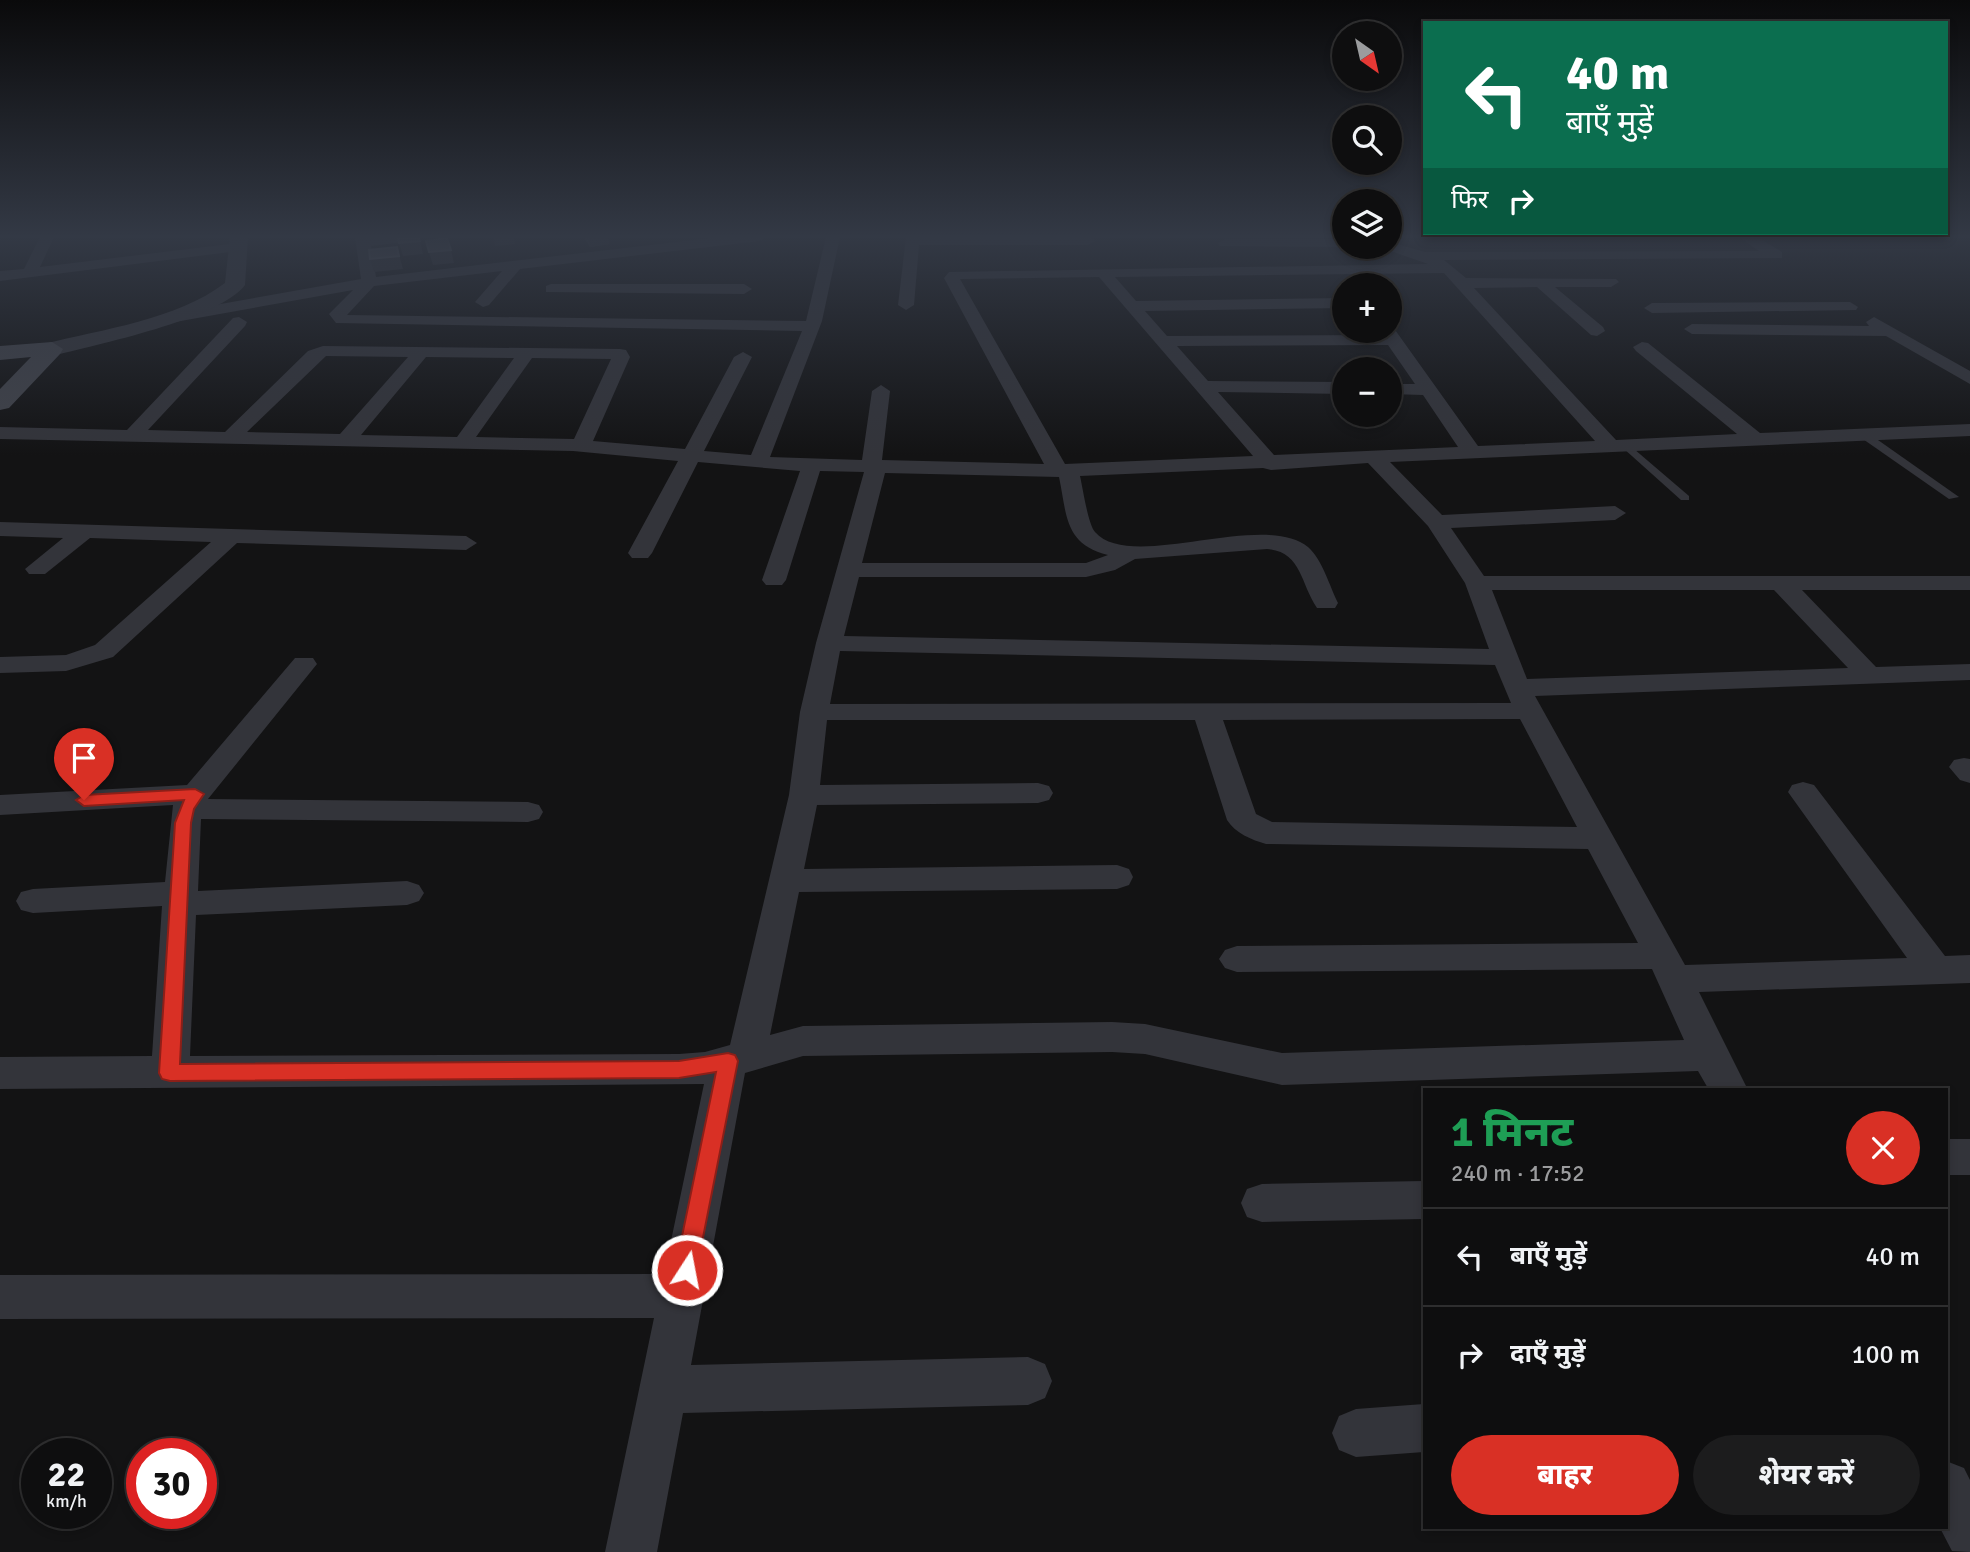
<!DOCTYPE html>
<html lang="hi">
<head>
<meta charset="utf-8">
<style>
  :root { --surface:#0e0e0f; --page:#1c1c1d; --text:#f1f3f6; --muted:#9b9c9e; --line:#2e2e2f; --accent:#d93025 }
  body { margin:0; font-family:Signika,"Noto Sans Devanagari",sans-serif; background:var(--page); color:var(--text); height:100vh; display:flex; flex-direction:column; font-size:26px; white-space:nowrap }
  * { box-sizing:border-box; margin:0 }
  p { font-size:23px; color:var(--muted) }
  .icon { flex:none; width:38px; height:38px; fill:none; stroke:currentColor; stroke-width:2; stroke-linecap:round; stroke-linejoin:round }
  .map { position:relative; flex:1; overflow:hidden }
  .drawer { position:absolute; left:1423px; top:1088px; width:525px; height:441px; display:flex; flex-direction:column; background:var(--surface); border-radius:0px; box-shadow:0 4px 10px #0003,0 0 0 2px var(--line) }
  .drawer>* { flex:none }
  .top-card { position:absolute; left:1423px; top:21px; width:525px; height:214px; border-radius:0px; box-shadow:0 4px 10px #0003,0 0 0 2px var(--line); background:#0b6e4f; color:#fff; overflow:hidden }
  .needle { width:46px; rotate:146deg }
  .tools { position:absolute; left:1332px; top:21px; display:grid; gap:14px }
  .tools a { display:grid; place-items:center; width:70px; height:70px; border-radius:50%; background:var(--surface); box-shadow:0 4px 10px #0003,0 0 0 2px var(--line); font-size:35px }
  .speed { position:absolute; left:21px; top:1438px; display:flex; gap:14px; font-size:35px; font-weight:700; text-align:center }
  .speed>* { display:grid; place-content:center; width:91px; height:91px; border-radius:50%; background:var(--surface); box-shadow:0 4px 10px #0003,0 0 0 2px var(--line); line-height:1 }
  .speed small { font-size:18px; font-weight:400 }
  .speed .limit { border:10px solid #d22; background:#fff; color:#111 }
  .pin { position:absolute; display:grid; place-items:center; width:60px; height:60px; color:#fff; margin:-72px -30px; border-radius:50% 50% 50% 0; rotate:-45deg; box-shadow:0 0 7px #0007 }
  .pin .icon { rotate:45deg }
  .me { position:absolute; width:77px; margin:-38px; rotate:11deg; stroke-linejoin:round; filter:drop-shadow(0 0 5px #0008) }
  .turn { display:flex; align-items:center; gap:24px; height:147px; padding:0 28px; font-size:32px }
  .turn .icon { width:91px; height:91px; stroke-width:2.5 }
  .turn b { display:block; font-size:49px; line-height:60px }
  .then { display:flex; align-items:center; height:66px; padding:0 28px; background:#0003; gap:14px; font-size:26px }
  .round { display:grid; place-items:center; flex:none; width:74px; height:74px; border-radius:37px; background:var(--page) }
  .head { display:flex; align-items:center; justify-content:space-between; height:119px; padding:0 28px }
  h1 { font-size:42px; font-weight:800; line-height:52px; color:#1e9e55 }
  .cta { display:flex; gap:14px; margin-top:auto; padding:14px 28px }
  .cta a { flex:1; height:80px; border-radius:42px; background:var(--accent); color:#fff; font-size:28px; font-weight:800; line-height:80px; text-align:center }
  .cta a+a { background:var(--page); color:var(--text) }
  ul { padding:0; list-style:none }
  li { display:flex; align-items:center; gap:21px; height:98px; padding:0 28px; border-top:2px solid var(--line) }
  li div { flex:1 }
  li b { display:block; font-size:26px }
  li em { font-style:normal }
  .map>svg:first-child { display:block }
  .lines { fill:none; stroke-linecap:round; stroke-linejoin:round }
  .service { fill:#33343a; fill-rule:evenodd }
  .minor { fill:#33343a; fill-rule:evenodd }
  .tertiary { fill:#33343a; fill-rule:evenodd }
  .secondary { fill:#41434a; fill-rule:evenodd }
  .wall { fill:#43454a }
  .shaded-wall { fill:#2c2c30 }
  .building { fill:#4e4f56; stroke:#5b5d65; stroke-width:2 }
  .route { fill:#d93025; stroke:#8d1f18; stroke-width:2 }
</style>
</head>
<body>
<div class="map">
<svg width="1970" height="1552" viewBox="0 0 1970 1552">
  <rect width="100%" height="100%" fill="#131314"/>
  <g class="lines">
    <!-- service -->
    <g class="service">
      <path d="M1860,433h8l91,64 -10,2 -89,-62z"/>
      <path d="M1627,443l62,53v4h-8l-58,-52 -1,-2z"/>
    </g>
    <!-- minor -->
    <g class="minor">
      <path d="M40,237h14l-14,30 198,-24 7,4 -7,4 -238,30v-10l24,-2z"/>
      <path d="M355,237h64l-7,4 -41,5 5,31 343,-40h48l-7,4 -240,28 -31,36 -6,2 -8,-5 27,-31 -128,15 -27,29 459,6 20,-84h14l-18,84 -52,136 92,3 10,-69 9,-6 9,6 -8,69 162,4 -100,-186 5,-6 479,-8 -43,-15 -2,-2h7v-5l35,10 334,-1 -20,-14h18l25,15v6l-338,2 22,18 150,1 3,3 -8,5h-56l48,40 2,4 -8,5 -6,-1 -54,-48 -63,1 142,152 121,-6 -101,-83 -3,-4 9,-5 6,1 112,90 210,-9v12l-580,26 52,53 173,-9 11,7 -11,7 -164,8 33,48h486v14h-168l74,77 94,-3v16l-435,16 150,269 222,-7 -119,-166 4,-7 11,-3 11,3 131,171 25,-1v28l-271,9 49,98h-39l-11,-19 -416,14 -137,-31 -33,-2 -309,4 -58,17 -54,292 337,-8 17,7 7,17 -7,17 -17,7 -345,8 -26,139h-52l49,-234 -654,1v-44l664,-1 40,-190 -704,5v-32l152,-1 10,-150 -129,7 -12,-3 -5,-9 5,-9 12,-3 132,-7 8,-77 -173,10v-20l187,-10 108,-127h18l4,6 -109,135 320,3 11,3 4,7 -4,7 -11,3 -327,-3 -3,72 209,-10 12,4 5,8 -5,8 -12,4 -211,10 -6,141 489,-2 26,-2 25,-7 59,-250 11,-83 16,-69 48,-171 -44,-1 -34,109 -4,5h-16l-4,-5 38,-109 -102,-9 -46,91 -4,5h-16l-4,-5 50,-92 -105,-10 -573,-12v-12l127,3 106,-112 6,-1 8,5 -2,4 -97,104 77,2 83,-81 15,-5 297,3 6,1 4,7 -37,84 92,8 49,-92 9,-5 9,5 -48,94 47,4 51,-124 -466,-8 -7,-9 24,-24 -189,34 -8,-5 8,-5 197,-35zM1444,273l151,168 -117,5 -85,-119 -14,4 2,4 -214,1 -22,-25 199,-3v-10l-208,3 -21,-24zM1099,277l154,179 -188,8 -105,-185zM1388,345l27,39h-25v10l33,1 35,52 -184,8 -56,-63 126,2v-12l-136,-1 -31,-35zM326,356l82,1 -68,77 -93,-2zM426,357l88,1 -57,79 -96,-2zM532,358l79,1 -37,80 -98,-2zM1368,463l60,63 37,57 24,66 -645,-13 15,-59h227l29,-7 20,-11 132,-10c35,3 33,34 50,59h18l3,-5c-8,-16 -16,-44 -30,-56 -46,-37 -177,26 -213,-15 -7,-8 -12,-43 -15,-56l183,-8 8,2zM885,473l174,4c8,38 5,67 49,78l-22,8h-224zM1492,590h282l74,78 -321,11zM840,651l655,14 16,38 -681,1zM1520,719l57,108 -305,-5 -16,-8 -33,-94zM827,720h368l32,100c8,13 25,20 39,24l322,5 50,94 -401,3 -12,4 -6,9 6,9 12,4 415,-3 32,71 -402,13 -137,-29 -33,-2 -309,4 -33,9 29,-143 318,-3 12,-4 4,-8 -4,-8 -12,-4 -313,4 13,-64 221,-2 11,-3 4,-7 -4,-7 -11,-3 -218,2z"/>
      <path d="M906,237h185l4,4 -7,4h-169l-5,60 -8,5 -8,-5z"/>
      <path d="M1225,239h119l2,8 -126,-1 -2,-3z"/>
      <path d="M551,284h193l8,5 -8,5 -198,-2v-6z"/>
      <path d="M1850,302l8,5 -2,3 -204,3 -8,-5 8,-5z"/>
      <path d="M1874,317l96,54v13l-84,-48 -194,-2 -8,-5 8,-5 177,2 -3,-4z"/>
      <path d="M0,522l466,14 11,7 -11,7 -229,-7 -124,114 -47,14 -66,2v-16l66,-2 29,-10 116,-103 -121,-4 -45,36h-16l-4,-5 38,-31 -63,-2z"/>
      <path d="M1964,758l6,1v24l-10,-3 -11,-13 5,-7z"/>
      <rect x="1946" y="1139" width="24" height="36"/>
      <path d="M1424,1181v38l-162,3 -15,-5 -6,-14 6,-14 15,-5z"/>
      <path d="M1424,1404v48l-68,5 -17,-7 -7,-17 7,-17 17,-7z"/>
      <path d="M1946,1461l18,7 6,12v72l-18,-1 -12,-23h6z"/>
    </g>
    <!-- tertiary -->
    <path class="tertiary" d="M230,237h18l-3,48c-25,34 -150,60 -193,71l-11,-7 3,-5c59,-15 132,-24 181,-61z"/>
    <!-- secondary -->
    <path class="secondary" d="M52,342l11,7 -3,5 -51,54 -9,2v-21l31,-32 -31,3v-14z"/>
  </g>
  <!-- wall -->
  <path class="wall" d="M584,237h24l1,7 -19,3z"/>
  <!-- shaded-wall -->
  <g class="shaded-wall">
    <path d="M493,237h20l2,7 -20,2z"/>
    <path d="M588,237h20l1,7 -19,3z"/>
    <path d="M420,241l3,13 -20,2 -4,-13z"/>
    <path d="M397,247l6,22 -29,3 -4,-13z"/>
    <path d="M451,250l3,13 -21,2 -4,-13z"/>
  </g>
  <!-- building -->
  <g class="building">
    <path d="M398,237h21l1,4 -21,2z"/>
    <path d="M447,238l4,12 -22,2 -3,-11z"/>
    <path d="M397,247l2,9 -29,3 -1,-9z"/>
  </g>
  <!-- sky -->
  <linearGradient id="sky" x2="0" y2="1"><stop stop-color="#0a0a0b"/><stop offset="0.52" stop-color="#333945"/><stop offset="1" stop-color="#333945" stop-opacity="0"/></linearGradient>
  <rect width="1970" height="455" fill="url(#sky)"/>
  <!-- route -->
  <path class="route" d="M195,789l9,5 -10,15 -3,14 -11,241 499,-3 49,-8 7,2 3,6 -43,217 -8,3 -8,-3 -4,-8 41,-198 -37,6 -509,3 -8,-2 -3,-6 16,-250 9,-23 -100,6 -8,-6 8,-5z"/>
</svg>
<div class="tools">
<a><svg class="needle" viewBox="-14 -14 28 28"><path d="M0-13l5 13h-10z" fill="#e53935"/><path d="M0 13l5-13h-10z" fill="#9b9c9e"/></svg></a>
<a><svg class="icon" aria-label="search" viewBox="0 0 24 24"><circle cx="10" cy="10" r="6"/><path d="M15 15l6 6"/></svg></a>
<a><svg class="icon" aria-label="layers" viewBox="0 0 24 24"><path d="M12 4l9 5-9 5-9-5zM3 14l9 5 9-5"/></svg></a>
<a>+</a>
<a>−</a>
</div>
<div class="speed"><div>22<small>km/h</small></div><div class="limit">30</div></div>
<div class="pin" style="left:84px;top:800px;background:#d93025"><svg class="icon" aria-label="arrive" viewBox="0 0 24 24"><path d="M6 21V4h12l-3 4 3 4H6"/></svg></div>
<svg class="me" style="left:687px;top:1270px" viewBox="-20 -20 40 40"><circle r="17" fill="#d93025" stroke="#fff" stroke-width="3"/><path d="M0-11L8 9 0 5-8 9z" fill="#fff"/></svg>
<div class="top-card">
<div class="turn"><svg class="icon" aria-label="left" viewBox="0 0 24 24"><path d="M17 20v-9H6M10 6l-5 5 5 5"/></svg><div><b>40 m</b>बाएँ मुड़ें</div></div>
<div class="then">फिर<svg class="icon" aria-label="right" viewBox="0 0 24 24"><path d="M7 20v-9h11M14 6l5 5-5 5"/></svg></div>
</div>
<section class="drawer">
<div class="head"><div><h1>1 मिनट</h1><p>240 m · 17:52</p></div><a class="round" style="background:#d93025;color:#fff"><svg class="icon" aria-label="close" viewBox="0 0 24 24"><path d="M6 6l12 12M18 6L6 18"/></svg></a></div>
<ul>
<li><svg class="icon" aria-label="left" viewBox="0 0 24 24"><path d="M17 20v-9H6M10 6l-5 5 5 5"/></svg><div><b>बाएँ मुड़ें</b></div><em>40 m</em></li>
<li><svg class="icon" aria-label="right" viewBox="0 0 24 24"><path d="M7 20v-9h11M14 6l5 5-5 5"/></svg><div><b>दाएँ मुड़ें</b></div><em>100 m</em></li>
</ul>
<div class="cta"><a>बाहर</a><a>शेयर करें</a></div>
</section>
</div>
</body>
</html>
